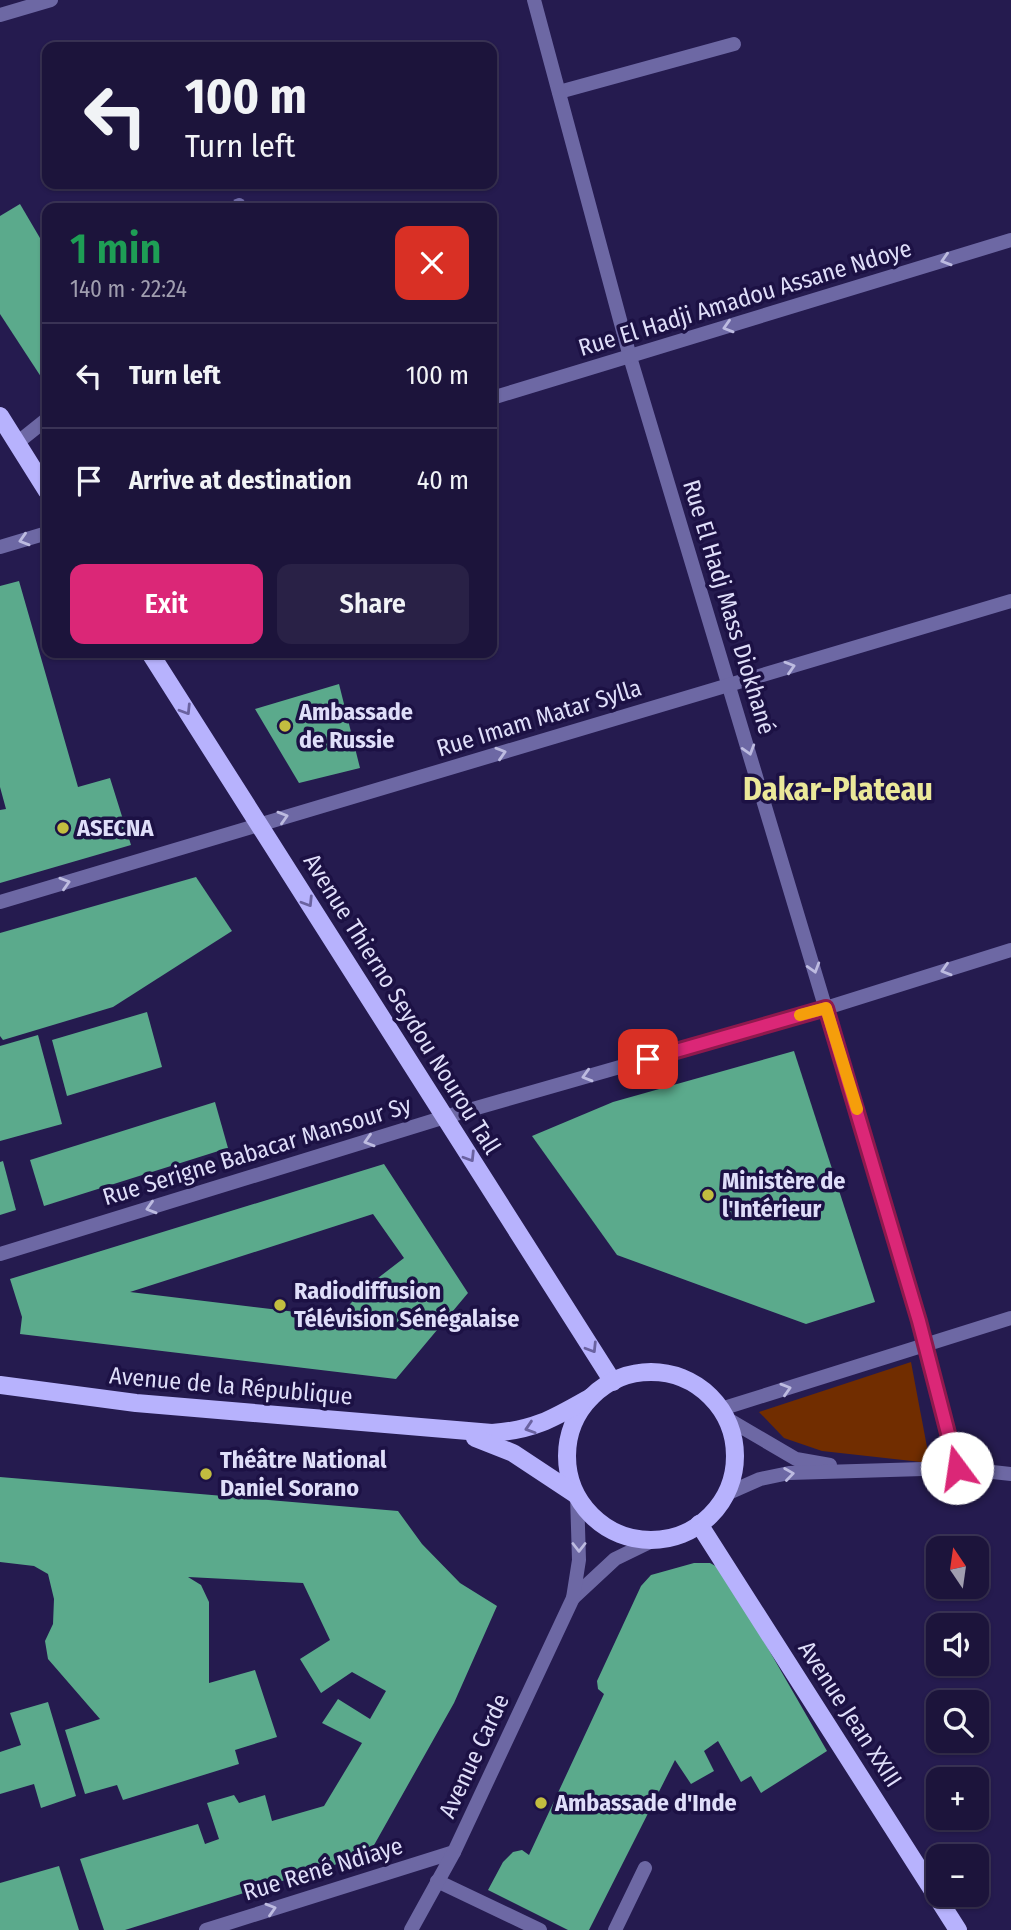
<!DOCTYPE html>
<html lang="en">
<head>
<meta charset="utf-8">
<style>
  :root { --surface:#1c143b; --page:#292146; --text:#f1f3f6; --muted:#a09eaf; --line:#3a3355; --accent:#db2777 }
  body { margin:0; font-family:"Fira Sans Condensed",sans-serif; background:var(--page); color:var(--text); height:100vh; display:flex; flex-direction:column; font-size:26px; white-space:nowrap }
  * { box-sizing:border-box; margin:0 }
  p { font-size:23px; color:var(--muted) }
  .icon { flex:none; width:38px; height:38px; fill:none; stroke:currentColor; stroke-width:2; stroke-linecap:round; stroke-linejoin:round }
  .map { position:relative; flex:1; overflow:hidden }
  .panel { position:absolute; left:42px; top:203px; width:455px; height:455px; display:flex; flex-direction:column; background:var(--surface); border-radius:14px; box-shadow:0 2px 5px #0004,0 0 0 2px var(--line) }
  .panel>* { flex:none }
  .guide { position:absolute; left:42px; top:42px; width:455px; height:147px; border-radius:14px; box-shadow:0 2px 5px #0004,0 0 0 2px var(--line); background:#1c143b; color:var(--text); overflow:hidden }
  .needle { width:46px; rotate:347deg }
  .tools { position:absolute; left:926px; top:1536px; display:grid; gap:14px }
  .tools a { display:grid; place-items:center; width:63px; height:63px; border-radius:14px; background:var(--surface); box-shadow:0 2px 5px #0004,0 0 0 2px var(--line); font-size:35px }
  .pin { position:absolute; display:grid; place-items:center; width:60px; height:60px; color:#fff; margin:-30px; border-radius:14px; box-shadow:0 4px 10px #0006 }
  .me { position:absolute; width:77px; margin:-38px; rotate:346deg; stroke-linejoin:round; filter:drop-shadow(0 0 5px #0008) }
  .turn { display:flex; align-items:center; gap:24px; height:147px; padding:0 28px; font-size:32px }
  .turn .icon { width:91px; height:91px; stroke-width:2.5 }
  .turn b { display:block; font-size:49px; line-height:60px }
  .round { display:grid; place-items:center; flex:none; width:74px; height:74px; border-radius:14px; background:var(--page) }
  .headline { display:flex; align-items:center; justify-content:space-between; height:119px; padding:0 28px }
  h1 { font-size:42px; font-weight:600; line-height:52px; color:#1e9e55 }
  .button { display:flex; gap:14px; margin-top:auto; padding:14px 28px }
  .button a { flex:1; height:80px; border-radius:14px; background:var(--accent); color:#fff; font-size:28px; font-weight:600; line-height:80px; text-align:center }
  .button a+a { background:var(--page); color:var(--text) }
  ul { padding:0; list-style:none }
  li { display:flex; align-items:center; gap:21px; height:105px; padding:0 28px; border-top:2px solid var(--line) }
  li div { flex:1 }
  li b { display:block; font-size:26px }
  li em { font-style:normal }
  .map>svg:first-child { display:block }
  .green { fill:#712d00 }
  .building { fill:#5baa8c; fill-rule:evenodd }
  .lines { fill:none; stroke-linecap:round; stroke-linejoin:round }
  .service { stroke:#6d68a4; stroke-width:14 }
  .minor { stroke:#6d68a4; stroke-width:14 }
  .tertiary { stroke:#6d68a4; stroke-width:14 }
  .primary { stroke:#b7b2fd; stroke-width:18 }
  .oneway { stroke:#bdbbe0 }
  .oneway2 { stroke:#6a62a0 }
  .route-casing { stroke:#8e194d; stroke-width:18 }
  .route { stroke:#db2777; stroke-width:12 }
  .slow { stroke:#f59e0b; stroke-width:12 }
  .poi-dot { fill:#c3bd3f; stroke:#1c1144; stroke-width:2.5 }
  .labels { text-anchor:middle; stroke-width:7; stroke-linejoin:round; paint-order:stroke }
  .street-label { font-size:24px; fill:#dfdef9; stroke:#1c1144 }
  .poi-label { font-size:24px; font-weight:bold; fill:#dfdef9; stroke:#1c1144; text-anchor:start }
  .district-label { font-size:32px; font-weight:bold; fill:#ebe899; stroke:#1c1144 }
</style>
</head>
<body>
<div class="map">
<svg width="1011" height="1930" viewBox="0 0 1011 1930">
  <rect width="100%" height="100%" fill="#251b4f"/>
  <!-- green -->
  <path class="green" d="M911,1362l19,101 -108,-12 -38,-13 -25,-26z"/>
  <!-- building -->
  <g class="building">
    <path d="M20,204l27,46v136l-47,-72v-98z"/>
    <path d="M19,581l59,206 32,-9 21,67 -131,38v-73l6,-1 -6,-22v-201z"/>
    <path d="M339,684l21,84 -61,15 -44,-74z"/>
    <path d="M196,877l36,54 -119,76 -110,33 -3,-4v-103z"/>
    <path d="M147,1012l15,55 -95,29 -15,-56z"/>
    <path d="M38,1035l24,89 -62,17v-95z"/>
    <path d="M794,1051l81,251 -69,22 -189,-69 -85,-119 81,-34z"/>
    <path d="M215,1102l13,46 -184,58 -14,-46z"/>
    <path d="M3,1161l13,49 -16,5v-53z"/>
    <path d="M384,1164l84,129 -72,86 -376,-45 2,-17 -12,-38zM373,1214l31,44 -39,30 -27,29 -208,-25z"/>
    <path d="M0,1477l398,34 24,33 38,39 37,23 -43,97 -85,151 -244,76h-21l-24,-71 118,-35 7,20 14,-5 -12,-36 27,-8 5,8 26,-8 7,26 52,-15 38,-63 -40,-20 16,-24 32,20 16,-28 -34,-19 -31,21 -21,-34 30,-19 -27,-57 -115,-6 13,8 8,17v81l46,-13 22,67 -42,13 4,14 -116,36 -6,-15 -32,9 -20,-64 35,-11 -52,-60 -3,-18 8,-17 1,-25 -6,-25 -14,-8 -34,-4z"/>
    <path d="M694,1563h16l13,7 104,181 -66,42 -10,-17 -10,6 -23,-41 -14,10 10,20 -23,13 -16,-24 -86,170h-21l-80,-40 15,-28 10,-10 9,-2 7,5 75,-161 -6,-5 -1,-8 44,-95 10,-11z"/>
    <path d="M48,1702l28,94 -35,12 -7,-24 -34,10v-42l21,-7 -11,-32z"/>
    <path d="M59,1866l20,64h-79v-47z"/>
  </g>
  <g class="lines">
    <!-- service -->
    <g class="service">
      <path d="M559,92l175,-48"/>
      <path d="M237,208l2,-3"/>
      <path d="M17,443l30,-24"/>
      <path d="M437,1881l103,49"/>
      <path d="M615,1930l30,-62"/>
    </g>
    <!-- minor -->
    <g class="minor">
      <path d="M534,0l96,357 282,939 45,172"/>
      <path d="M492,398l519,-158"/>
      <path d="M0,547l47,-14"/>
      <path d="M0,902l1011,-301"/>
      <path d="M0,1254l445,-137 381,-109 185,-58"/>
      <path d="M721,1409l290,-91"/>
      <path d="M573,1598l42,-39 41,-20"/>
      <path d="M206,1930l248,-78"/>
      <path d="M411,1930l43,-78 119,-254 6,-38 -2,-65"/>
    </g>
    <!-- tertiary -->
    <g class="tertiary">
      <path d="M0,15l51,-15"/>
      <path d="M726,1418l70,41 34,6"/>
      <path d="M726,1494l34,-15 29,-6 168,-5 54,6"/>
    </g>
    <!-- primary -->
    <g class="primary">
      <path d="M0,416l47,75"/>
      <path d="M150,653l463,729"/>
      <circle cx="651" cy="1456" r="84"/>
      <path d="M0,1385l136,18 356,30c43,-3 62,-15 99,-36"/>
      <path d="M475,1438l38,15 62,41"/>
      <path d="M699,1524l259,406"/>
    </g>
  </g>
  <!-- one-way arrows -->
  <defs><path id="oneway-chevron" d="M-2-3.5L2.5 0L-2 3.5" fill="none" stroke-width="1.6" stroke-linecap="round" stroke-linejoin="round" transform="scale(1.75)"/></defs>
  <g class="oneway">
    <use href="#oneway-chevron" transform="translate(946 260) rotate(163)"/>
    <use href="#oneway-chevron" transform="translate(728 327) rotate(163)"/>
    <use href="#oneway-chevron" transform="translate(24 540) rotate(163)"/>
    <use href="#oneway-chevron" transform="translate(790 667) rotate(-17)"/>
    <use href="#oneway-chevron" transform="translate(749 750) rotate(73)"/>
    <use href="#oneway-chevron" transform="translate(501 753) rotate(-17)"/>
    <use href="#oneway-chevron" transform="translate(283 817) rotate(-17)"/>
    <use href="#oneway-chevron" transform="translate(65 883) rotate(-17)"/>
    <use href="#oneway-chevron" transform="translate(814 968) rotate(73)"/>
    <use href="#oneway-chevron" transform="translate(946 970) rotate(163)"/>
    <use href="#oneway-chevron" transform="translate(587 1076) rotate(164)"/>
    <use href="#oneway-chevron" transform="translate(369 1141) rotate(163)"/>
    <use href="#oneway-chevron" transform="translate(151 1208) rotate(163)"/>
    <use href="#oneway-chevron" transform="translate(786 1389) rotate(-17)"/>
    <use href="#oneway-chevron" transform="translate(789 1474) rotate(-8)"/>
    <use href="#oneway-chevron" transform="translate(579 1547) rotate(90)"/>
    <use href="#oneway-chevron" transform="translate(271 1909) rotate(-17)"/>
  </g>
  <g class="oneway2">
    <use href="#oneway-chevron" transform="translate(186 710) rotate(58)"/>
    <use href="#oneway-chevron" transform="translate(308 902) rotate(58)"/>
    <use href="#oneway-chevron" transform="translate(470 1157) rotate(58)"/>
    <use href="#oneway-chevron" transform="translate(592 1348) rotate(58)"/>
    <use href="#oneway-chevron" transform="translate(530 1428) rotate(162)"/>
  </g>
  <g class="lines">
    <defs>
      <path id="route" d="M648,1059l178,-51 93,313 38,147"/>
    </defs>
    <!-- route casing -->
    <use href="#route" class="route-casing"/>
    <!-- route -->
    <use href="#route" class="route"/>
    <!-- slow -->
    <path class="slow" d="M800,1015l26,-7 31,101"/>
  </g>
  <!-- markers -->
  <g class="poi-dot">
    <circle cx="285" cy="726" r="7"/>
    <circle cx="63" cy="828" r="7"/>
    <circle cx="708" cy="1195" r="7"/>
    <circle cx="280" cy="1305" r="7"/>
    <circle cx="206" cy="1474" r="7"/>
    <circle cx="541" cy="1803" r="7"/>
  </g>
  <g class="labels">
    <!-- street labels -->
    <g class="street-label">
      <text transform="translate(745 298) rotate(-17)" y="8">Rue El Hadji Amadou Assane Ndoye</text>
      <text transform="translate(729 607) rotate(73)" y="8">Rue El Hadj Mass Diokhané</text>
      <text transform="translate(539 718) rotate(-17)" y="8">Rue Imam Matar Sylla</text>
      <text transform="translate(402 1004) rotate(58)" y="8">Avenue Thierno Seydou Nourou Tall</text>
      <text transform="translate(257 1151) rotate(-17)" y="8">Rue Serigne Babacar Mansour Sy</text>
      <text transform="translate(231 1386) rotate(5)" y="8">Avenue de la République</text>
      <text transform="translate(850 1714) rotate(57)" y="8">Avenue Jean XXIII</text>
      <text transform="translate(474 1756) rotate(-65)" y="8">Avenue Carde</text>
      <text transform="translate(323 1869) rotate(-17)" y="8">Rue René Ndiaye</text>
    </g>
    <!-- poi labels -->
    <g class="poi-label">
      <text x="299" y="720">Ambassade<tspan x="299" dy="28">de Russie</tspan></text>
      <text x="77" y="836">ASECNA</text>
      <text x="722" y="1189">Ministère de<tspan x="722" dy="28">l'Intérieur</tspan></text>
      <text x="294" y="1299">Radiodiffusion<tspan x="294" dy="28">Télévision Sénégalaise</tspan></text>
      <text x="220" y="1468">Théâtre National<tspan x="220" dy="28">Daniel Sorano</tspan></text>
      <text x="555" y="1811">Ambassade d'Inde</text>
    </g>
    <!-- district labels -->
    <g class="district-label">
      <text x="838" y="800">Dakar-Plateau</text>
    </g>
  </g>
</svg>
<div class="tools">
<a><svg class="needle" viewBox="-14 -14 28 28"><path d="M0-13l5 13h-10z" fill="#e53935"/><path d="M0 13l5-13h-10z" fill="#a09eaf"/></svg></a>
<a><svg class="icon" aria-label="sound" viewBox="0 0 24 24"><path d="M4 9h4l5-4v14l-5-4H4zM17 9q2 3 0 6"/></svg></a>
<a><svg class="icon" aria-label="search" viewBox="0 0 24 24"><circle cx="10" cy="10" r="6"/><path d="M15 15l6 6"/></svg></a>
<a>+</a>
<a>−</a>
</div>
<div class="pin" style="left:648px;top:1059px;background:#d93025"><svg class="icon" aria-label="arrive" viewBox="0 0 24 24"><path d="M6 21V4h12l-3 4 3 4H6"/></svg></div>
<svg class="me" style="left:957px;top:1468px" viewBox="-20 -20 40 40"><circle r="19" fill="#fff"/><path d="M0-13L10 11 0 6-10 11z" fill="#db2777"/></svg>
<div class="guide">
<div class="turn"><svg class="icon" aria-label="left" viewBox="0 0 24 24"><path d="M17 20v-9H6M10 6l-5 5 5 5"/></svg><div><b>100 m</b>Turn left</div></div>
</div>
<section class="panel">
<div class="headline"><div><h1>1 min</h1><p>140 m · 22:24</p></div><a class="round" style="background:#d93025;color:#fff"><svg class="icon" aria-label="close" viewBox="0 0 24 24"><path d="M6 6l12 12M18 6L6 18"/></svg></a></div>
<ul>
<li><svg class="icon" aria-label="left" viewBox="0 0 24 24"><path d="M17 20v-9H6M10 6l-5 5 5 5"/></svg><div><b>Turn left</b></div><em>100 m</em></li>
<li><svg class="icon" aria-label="arrive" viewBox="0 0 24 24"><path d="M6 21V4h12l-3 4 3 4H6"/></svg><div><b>Arrive at destination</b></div><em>40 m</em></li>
</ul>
<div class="button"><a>Exit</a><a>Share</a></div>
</section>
</div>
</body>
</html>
